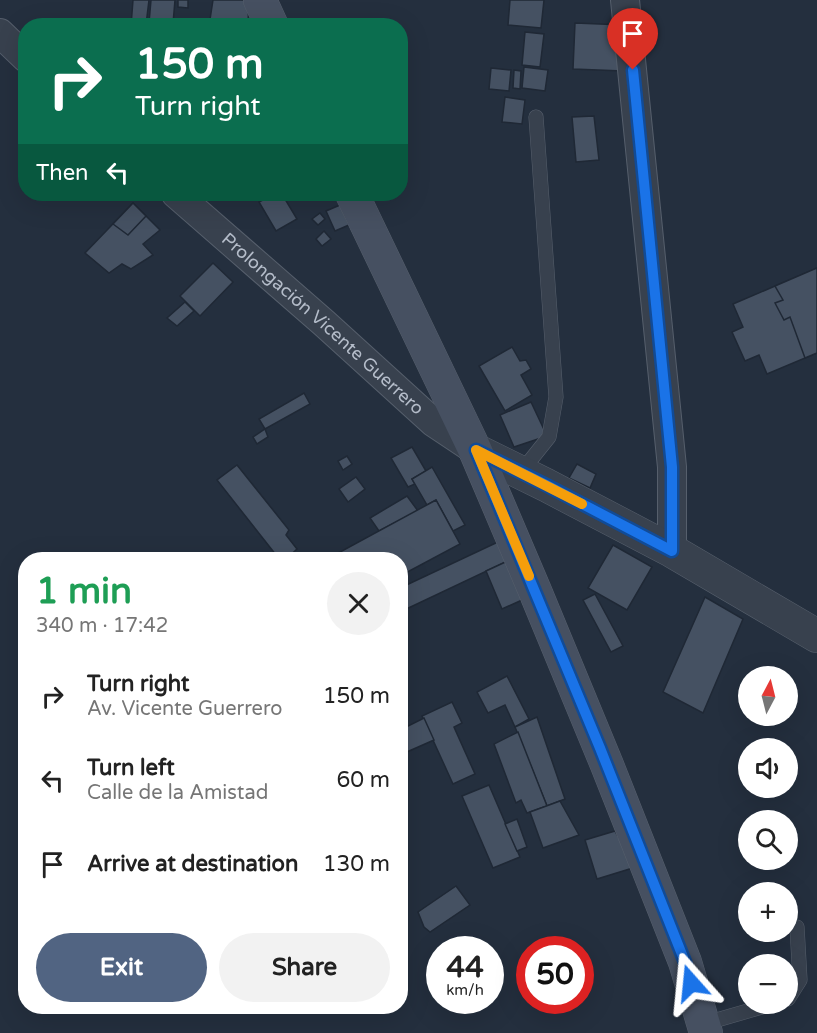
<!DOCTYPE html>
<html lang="en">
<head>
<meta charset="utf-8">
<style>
  :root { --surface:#fff; --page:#f2f2f2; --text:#222; --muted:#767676; --accent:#516482 }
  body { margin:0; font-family:"Varela Round",sans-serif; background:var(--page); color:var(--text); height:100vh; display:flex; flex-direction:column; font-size:22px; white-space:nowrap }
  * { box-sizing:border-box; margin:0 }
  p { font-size:20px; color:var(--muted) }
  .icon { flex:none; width:33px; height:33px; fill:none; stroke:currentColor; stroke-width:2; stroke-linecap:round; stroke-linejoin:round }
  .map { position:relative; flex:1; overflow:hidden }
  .details { position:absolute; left:18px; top:552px; width:390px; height:462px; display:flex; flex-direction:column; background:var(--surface); border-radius:24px; box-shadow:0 6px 24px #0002 }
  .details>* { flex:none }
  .hud { position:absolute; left:18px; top:18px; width:390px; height:183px; border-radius:24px; box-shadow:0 6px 24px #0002; background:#0b6e4f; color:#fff; overflow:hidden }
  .needle { width:39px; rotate:7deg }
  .controls { position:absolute; left:738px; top:666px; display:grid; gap:12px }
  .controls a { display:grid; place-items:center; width:60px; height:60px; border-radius:50%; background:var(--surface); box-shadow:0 6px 24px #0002; font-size:30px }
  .speed { position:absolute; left:426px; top:936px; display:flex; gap:12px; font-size:30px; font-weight:700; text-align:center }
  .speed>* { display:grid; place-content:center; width:78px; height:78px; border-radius:50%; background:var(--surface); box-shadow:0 6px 24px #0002; line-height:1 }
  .speed small { font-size:15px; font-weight:400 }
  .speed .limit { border:9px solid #d22; background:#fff; color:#111 }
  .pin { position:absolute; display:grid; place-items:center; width:51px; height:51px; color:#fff; margin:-62px -26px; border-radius:50% 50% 50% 0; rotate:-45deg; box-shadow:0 0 6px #0007 }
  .pin .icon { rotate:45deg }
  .me { position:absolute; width:66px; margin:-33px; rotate:342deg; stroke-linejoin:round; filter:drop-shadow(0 0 4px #0008) }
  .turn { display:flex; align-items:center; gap:21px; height:126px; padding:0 18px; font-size:27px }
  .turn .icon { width:78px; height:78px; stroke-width:2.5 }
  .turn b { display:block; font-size:42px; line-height:51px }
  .then { display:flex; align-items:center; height:57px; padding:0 18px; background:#0003; gap:12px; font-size:22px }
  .round { display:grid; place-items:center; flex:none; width:63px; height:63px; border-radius:32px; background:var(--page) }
  .head { display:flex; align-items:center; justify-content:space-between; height:102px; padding:0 18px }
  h1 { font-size:36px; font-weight:800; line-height:45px; color:#1e9e55 }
  .primary-button { display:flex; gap:12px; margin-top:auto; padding:12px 18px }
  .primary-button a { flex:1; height:69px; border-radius:36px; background:var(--accent); color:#fff; font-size:24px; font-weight:800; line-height:69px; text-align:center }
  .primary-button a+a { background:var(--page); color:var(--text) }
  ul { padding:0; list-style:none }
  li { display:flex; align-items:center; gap:18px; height:84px; padding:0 18px }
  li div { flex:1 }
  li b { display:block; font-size:22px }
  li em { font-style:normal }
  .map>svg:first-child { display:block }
  .building { fill:#455162; stroke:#1f2835; stroke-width:1.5 }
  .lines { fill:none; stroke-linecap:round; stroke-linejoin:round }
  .service-casing { stroke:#565f6c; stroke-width:15 }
  .minor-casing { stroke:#565f6c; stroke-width:30 }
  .tertiary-casing { stroke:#565f6c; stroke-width:34 }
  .secondary-casing { stroke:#565f6c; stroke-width:34 }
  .service { stroke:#38414e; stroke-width:14 }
  .minor { stroke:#38414e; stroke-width:28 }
  .tertiary { stroke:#38414e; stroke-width:33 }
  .secondary { stroke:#465061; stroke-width:33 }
  .route-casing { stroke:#114b97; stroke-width:15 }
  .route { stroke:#1a73e8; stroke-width:10 }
  .slow { stroke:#f59e0b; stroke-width:10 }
  .labels { text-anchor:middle; stroke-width:4.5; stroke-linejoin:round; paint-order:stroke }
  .street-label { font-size:18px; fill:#b4bcc9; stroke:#1d2633 }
</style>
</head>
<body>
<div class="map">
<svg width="817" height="1033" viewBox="0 0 817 1033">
  <rect width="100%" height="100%" fill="#242f3e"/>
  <!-- building -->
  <g class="building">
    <path d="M133,0h16l-3,25 4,1h-19z"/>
    <path d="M151,0h24l-2,24 9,2h-30v-3h-3z"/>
    <path d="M178,0h10v8l-10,-1z"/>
    <path d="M213,0h36l-1,23 -3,3h-36z"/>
    <path d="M510,0h34l-3,28 -33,-3z"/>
    <path d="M575,23l49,2 -1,46 -50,-2z"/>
    <path d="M525,32l19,2 -4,33 -18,-2z"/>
    <path d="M524,67l24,3 -3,21 -23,-3z"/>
    <path d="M491,68l20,2 -2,21 -20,-2z"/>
    <path d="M514,70l7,1 -1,18 -7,-1z"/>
    <path d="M505,97l20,3 -3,24 -20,-2z"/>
    <path d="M594,116l5,44 -23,2 -4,-45z"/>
    <path d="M274,194h8l15,25 -21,12 -17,-29z"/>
    <path d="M133,203l27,27 -17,14 10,11 -22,14 -9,-5 -13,9 -24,-20z"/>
    <path d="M133,203l13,13 -18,19 -15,-11z"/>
    <path d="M340,205l9,20 -14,6 -9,-20z"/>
    <path d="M320,213l5,6 -7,6 -6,-6z"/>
    <path d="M324,231l7,8 -9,7 -6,-7z"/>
    <path d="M213,263l20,19 -33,34 -20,-20z"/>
    <path d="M817,268v85l-50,21 -8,-19 -14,6 -13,-29 11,-5 -10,-23z"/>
    <path d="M817,268v85l-12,5 -15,-41 -6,3 -9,-17 8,-3 -8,-14z"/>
    <path d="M185,302l9,9 -17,15 -10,-8z"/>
    <path d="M512,347l8,14 6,-1 5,9 -10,6 11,20 -27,16 -26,-45z"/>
    <path d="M304,393l6,11 -45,25 -6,-10z"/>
    <path d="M531,402l16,34 -33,11 -14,-32z"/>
    <path d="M265,429l3,8 -11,7 -4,-7z"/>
    <path d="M412,447l14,24 -14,8 3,5 -7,3 -17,-29z"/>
    <path d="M347,456l5,8 -9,6 -5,-9z"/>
    <path d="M577,464l19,10 -6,14 -21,-10z"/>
    <path d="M237,465l52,65 -3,5 11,14 -12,11h-5l-63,-80z"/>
    <path d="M432,467l33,58 -12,6 -17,-31 -9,5 -15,-26z"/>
    <path d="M356,477l9,12 -17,13 -9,-13z"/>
    <path d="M407,496l11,15 -39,20 -9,-13z"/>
    <path d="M436,500l24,44 -60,32v-16h-71v-2z"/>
    <path d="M500,541l10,19 -110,52v-24z"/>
    <path d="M613,545l39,22 -25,43 -39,-22z"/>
    <path d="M514,558l17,38 -29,13 -16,-38z"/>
    <path d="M595,594l28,52 -12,6 -28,-52z"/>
    <path d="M705,597l38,22 -40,94 -40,-21z"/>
    <path d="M507,676l22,43 -14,8 -10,-22 -17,8 -11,-21z"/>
    <path d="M452,702l10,21 -8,4 21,47 -22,10 -31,-68z"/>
    <path d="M537,717l28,82 -18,7 -32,-79z"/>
    <path d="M424,718l10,22 -34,15v-25z"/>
    <path d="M518,732l29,74 -20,7 -6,-13 -5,3 -22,-59z"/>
    <path d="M489,785l31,72 -27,11 -31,-72z"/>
    <path d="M560,801l19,34 -36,13 -13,-36z"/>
    <path d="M517,819l10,28 -10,4 -12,-27z"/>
    <path d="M615,831l21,36 -39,12 -12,-39z"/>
    <path d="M456,886l14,19 -40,27 -6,-5 -6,-15z"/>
  </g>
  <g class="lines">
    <defs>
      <g id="service">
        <path d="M521,472l28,-35 7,-40 -20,-280"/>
        <path d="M788,999l12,-19 -3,-53"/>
        <path d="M703,1024l69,-20"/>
      </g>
      <g id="minor">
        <path d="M625,0l47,467v84"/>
        <path d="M0,33l26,25"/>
        <path id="s1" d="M176,194l148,129 109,99 42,28"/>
      </g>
      <path id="tertiary" d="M475,450l71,35 126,66 145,85"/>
      <g id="secondary">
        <path d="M260,0l12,26"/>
        <path d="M352,194l123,256 60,141 72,174 78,197 21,71"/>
      </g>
    </defs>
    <!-- service casing -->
    <use href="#service" class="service-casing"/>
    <!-- minor casing -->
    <use href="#minor" class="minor-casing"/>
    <!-- tertiary casing -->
    <use href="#tertiary" class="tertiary-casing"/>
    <!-- secondary casing -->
    <use href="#secondary" class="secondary-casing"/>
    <!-- service -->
    <use href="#service" class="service"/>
    <!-- minor -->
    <use href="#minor" class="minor"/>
    <!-- tertiary -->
    <use href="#tertiary" class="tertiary"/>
    <!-- secondary -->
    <use href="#secondary" class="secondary"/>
  </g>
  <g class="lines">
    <defs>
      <path id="route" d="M633,70l39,397v84l-126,-66 -70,-35 124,298 85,214 6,21"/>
    </defs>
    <!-- route casing -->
    <use href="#route" class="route-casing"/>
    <!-- route -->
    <use href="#route" class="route"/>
    <!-- slow -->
    <path class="slow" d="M529,576l-53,-126 106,54"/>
  </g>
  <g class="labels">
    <!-- street labels -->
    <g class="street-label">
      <text dy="6" stroke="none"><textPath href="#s1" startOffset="196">Prolongación Vicente Guerrero</textPath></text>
    </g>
  </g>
</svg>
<div class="controls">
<a><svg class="needle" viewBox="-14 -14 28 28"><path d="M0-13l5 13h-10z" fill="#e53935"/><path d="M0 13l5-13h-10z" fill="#767676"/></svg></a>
<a><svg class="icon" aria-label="sound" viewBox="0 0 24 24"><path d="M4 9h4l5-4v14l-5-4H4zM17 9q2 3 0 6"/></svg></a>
<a><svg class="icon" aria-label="search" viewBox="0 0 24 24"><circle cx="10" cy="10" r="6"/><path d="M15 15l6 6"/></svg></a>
<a>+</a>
<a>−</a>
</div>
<div class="speed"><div>44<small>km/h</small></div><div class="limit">50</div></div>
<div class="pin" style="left:633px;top:70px;background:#d93025"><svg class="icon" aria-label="arrive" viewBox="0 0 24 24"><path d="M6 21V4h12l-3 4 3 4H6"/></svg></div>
<svg class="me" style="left:691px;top:983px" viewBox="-20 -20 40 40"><path d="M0-17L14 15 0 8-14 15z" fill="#1a73e8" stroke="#fff" stroke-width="4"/></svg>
<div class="hud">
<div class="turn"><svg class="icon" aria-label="right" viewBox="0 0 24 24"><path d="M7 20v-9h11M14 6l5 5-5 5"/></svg><div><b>150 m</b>Turn right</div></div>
<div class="then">Then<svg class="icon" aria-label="left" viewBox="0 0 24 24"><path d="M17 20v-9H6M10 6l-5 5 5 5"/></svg></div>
</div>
<section class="details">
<div class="head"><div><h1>1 min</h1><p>340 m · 17:42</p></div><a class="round"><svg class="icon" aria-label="close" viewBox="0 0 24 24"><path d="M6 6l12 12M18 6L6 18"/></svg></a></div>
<ul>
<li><svg class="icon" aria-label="right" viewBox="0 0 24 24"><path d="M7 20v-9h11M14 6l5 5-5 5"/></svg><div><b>Turn right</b><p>Av. Vicente Guerrero</p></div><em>150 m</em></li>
<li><svg class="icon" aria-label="left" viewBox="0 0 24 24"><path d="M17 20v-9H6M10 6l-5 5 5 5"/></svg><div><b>Turn left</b><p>Calle de la Amistad</p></div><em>60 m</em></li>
<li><svg class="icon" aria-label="arrive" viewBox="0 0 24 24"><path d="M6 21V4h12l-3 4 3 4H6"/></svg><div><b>Arrive at destination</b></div><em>130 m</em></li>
</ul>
<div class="primary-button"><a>Exit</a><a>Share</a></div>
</section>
</div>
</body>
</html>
